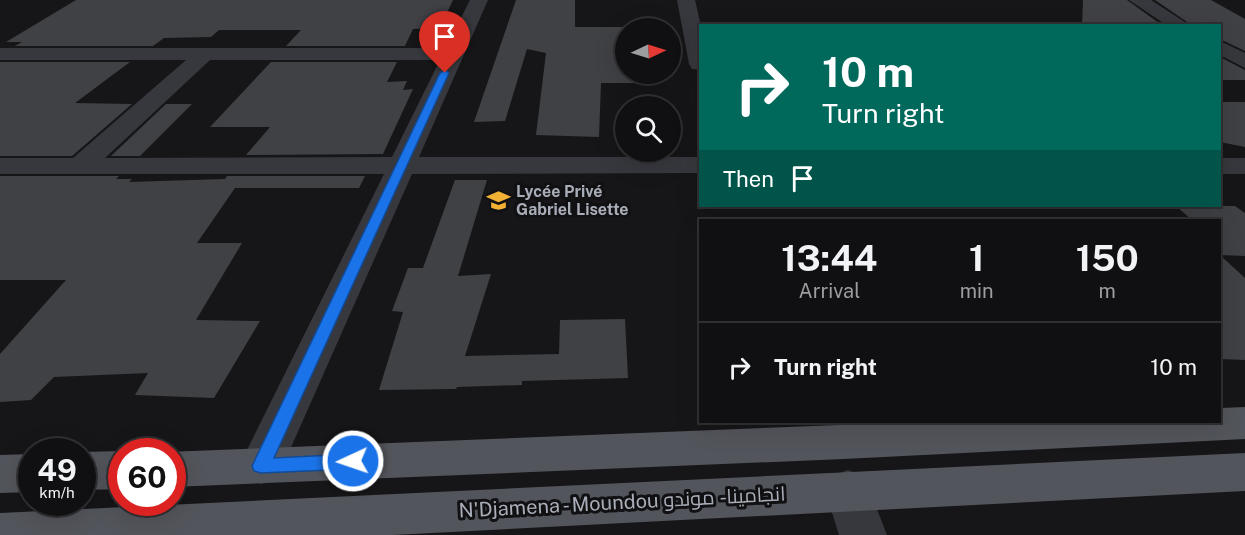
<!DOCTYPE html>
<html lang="en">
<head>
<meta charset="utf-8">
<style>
  :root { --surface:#101012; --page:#1e1e20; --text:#f1f3f6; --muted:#9c9d9f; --line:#303032 }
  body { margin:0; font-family:"Public Sans",Cairo,sans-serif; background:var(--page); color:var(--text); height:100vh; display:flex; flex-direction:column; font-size:22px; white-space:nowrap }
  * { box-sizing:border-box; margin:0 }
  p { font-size:20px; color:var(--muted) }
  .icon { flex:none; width:33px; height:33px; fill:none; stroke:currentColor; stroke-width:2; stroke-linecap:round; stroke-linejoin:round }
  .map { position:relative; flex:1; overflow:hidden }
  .side { position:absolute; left:699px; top:219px; width:522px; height:204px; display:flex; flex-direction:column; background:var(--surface); border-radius:0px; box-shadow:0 6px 24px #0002,0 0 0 2px var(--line) }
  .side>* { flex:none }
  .guide { position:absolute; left:699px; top:24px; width:522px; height:183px; border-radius:0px; box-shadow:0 6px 24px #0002,0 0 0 2px var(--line); background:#00695c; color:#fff; overflow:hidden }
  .needle { width:39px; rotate:86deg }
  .fabs { position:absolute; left:615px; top:18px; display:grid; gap:12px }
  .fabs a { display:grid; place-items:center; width:66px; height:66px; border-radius:50%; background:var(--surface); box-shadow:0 6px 24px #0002,0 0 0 2px var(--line); font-size:30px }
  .speed { position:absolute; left:18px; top:438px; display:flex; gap:12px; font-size:30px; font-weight:700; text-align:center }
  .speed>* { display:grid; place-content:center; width:78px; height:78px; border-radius:50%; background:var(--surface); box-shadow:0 6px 24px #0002,0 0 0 2px var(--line); line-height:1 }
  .speed small { font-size:15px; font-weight:400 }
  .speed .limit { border:9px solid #d22; background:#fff; color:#111 }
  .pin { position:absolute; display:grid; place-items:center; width:51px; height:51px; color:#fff; margin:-62px -26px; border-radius:50% 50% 50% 0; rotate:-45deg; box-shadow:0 0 6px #0007 }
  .pin .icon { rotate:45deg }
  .me { position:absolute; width:66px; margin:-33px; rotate:267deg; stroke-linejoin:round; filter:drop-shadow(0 0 4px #0008) }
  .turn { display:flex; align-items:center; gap:21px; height:126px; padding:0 24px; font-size:27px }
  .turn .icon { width:78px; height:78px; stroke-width:2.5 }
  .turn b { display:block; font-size:42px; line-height:51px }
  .then { display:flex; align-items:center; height:57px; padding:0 24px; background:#0003; gap:12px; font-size:22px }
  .eta { display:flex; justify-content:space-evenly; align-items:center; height:102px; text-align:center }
  .eta b { font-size:36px; font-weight:700; line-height:42px }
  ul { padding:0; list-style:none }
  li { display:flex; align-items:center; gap:18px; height:90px; padding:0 24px; border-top:2px solid var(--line) }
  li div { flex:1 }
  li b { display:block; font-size:22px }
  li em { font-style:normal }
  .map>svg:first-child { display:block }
  .building { fill:#404145 }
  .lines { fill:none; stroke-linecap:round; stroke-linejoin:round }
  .minor { fill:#37383d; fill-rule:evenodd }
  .major { fill:#53555c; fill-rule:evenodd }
  .route { fill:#1a73e8; stroke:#114b97; stroke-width:1.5 }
  .labels { text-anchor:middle; stroke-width:6; stroke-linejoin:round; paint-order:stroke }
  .poi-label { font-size:16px; font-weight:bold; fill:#a8adb8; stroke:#111113; text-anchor:start }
  .near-street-label { font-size:20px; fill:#a8adb8; stroke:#111113 }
</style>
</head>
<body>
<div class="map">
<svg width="1245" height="535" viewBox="0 0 1245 535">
  <rect width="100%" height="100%" fill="#161618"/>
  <!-- building -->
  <g class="building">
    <path d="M76,0h377l-13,28 -27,1 -8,17h-119l15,-16h-82l-8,7 -47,1 -11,8h-138l7,-4h-16z"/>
    <path d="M516,0h59v27h75l-24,1v46h30l1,9h-56l-2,54 -63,-2 10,-82 -19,-4 -22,72 -31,1z"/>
    <path d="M1083,0h44l36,26h-81z"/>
    <path d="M1155,0h56l34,19v32l-25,-12v-13h-27z"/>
    <path d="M1220,57l25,13v10h-25z"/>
    <path d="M0,62h130l-55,41 57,1 -60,52h-72z"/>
    <path d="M271,62h126l-10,20 20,-1 -4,9 10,-1 -30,65 -137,1 24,-28h-60z"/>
    <path d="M1220,102h25v45l-25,-5z"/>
    <path d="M166,104h26l-52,52h-29z"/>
    <path d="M0,176h119l-3,3h16l-3,3 96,-3 2,-3h138l-6,12h-124l-38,55h45l-46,77 64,1 -46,77 -79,-3 13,-22 -94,4 -23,23 -31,2v-48l66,-74h-66z"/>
    <path d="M455,180h32l-29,96 33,-2 -26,82 94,-2 1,-34 65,-1 3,59 -106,3v4l-65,2 -1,2 -77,1 24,-78 -11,-1 16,-43h15z"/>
    <path d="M1176,206h59l10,7v43l-25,-1 25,23v82l-25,-1v-139h-28z"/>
  </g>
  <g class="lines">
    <!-- minor -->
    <g class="minor">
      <path d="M470,0h18l-69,157h281v16l-288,1 -135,305 -16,5 -16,-5 -6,-13 145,-292h-384v-16h73l113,-98h-186v-12h446zM210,60h230l-48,97 -287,1z"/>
      <path d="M677,0h18l6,26 -1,44 -8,-1 -3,-5z"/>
      <path d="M1129,0h22l40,26h-23z"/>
      <path d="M1220,41l25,12v15l-25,-13z"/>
      <rect x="1220" y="158" width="25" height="16"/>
      <path d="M848,470l16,6 23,59h-48l-14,-45 7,-14z"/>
    </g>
    <!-- major -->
    <g class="major">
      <path d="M1245,407v32l-401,20 -672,28v-35h-6l748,-30h306v-14z"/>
      <path d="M82,452l40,-1v38l-40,1z"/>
      <path d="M1245,453v38l-852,44h-393v-22z"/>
      <path d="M32,454v38l-32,1v-38z"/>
    </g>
  </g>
  <!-- route -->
  <path class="route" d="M445,70l4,3 -175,385 79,-4 7,2 2,5 -2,6 -7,2 -92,4 -7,-2 -2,-5 188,-393z"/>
  <!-- icons -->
  <defs>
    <symbol id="school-bare" viewBox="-9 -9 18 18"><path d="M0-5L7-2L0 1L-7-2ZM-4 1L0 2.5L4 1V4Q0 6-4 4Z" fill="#f2b134" stroke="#111113" stroke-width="2.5" paint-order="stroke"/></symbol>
  </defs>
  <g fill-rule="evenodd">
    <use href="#school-bare" x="482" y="184" width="33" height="33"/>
  </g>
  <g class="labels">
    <!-- poi labels -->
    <g class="poi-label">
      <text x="516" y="197">Lycée Privé<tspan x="516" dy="18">Gabriel Lisette</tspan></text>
    </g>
    <!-- near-street labels -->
    <g class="near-street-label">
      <text transform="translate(622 502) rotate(-3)" y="7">N'Djamena - Moundou انجامينا - موندو</text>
    </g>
  </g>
</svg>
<div class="fabs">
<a><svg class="needle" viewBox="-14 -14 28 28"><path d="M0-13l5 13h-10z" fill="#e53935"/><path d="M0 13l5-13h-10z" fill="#9c9d9f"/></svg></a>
<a><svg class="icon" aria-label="search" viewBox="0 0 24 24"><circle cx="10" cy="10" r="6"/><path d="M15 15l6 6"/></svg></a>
</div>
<div class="speed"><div>49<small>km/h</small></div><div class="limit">60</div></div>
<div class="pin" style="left:445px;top:73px;background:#d93025"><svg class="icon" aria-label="arrive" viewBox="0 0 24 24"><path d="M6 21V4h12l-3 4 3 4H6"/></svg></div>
<svg class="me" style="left:353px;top:461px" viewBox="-20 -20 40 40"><circle r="17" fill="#1a73e8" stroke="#fff" stroke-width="3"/><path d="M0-11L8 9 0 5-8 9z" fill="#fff"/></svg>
<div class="guide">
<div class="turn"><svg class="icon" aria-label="right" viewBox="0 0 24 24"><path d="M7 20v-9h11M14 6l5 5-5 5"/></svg><div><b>10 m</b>Turn right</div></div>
<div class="then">Then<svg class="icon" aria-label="arrive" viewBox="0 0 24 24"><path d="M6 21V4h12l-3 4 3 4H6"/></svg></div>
</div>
<section class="side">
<div class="eta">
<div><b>13:44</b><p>Arrival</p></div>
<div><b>1</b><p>min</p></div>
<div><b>150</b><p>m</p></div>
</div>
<ul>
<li><svg class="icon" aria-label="right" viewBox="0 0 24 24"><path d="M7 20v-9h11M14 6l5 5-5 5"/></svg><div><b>Turn right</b></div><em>10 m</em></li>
</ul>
</section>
</div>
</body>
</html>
